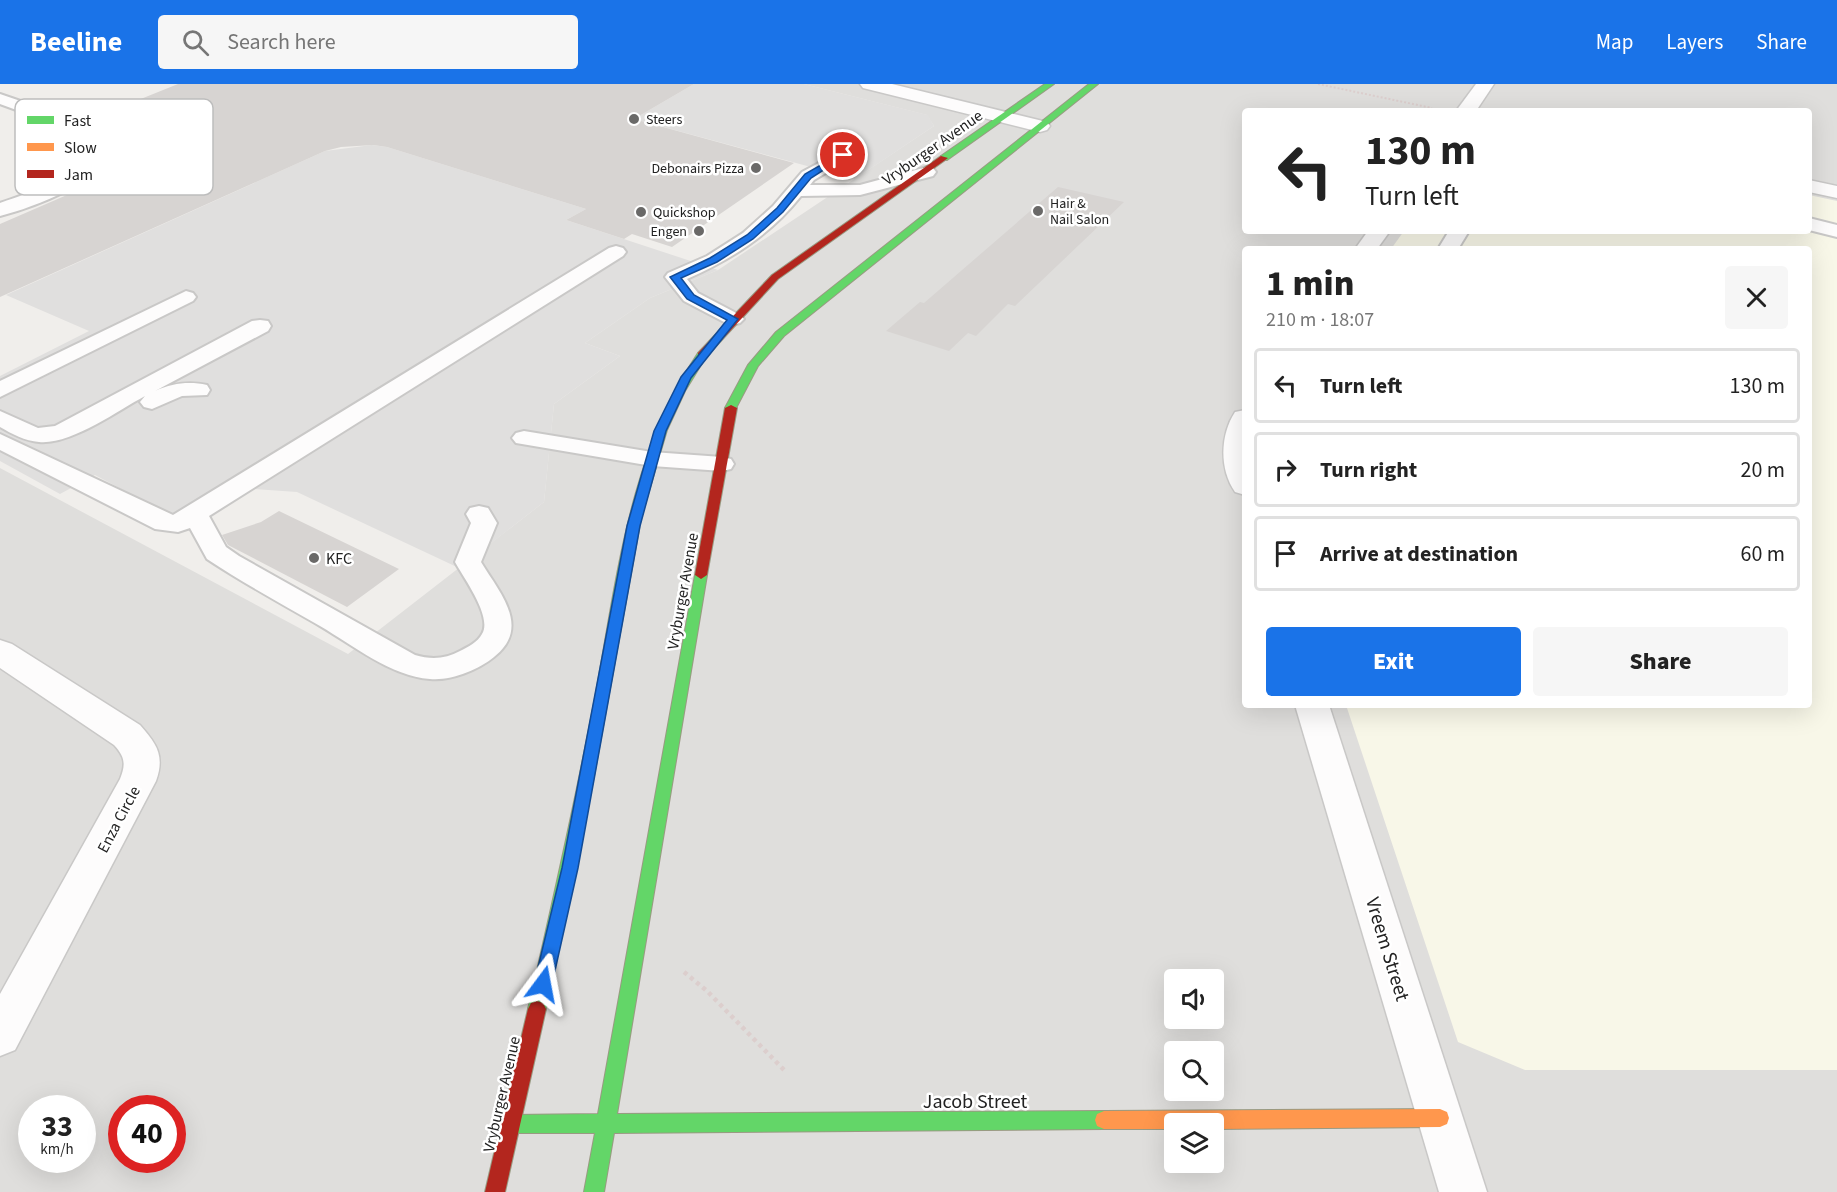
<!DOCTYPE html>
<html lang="en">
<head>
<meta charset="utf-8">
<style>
  :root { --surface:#fff; --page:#f6f6f6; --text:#222; --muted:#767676; --line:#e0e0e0; --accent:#1a73e8 }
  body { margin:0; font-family:"Source Sans 3",sans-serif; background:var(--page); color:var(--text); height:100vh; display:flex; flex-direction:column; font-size:22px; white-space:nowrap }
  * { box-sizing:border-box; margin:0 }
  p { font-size:20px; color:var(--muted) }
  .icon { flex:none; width:33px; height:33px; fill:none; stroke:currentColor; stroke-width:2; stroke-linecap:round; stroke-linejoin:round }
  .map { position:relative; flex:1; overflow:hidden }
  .sheet { position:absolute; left:1242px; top:162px; width:570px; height:462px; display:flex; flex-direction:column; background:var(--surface); border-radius:6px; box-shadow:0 6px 24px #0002 }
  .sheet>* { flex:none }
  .hud { position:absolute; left:1242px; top:24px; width:570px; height:126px; border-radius:6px; box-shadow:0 6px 24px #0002; background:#fff; color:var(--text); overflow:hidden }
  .fabs { position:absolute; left:1164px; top:885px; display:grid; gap:12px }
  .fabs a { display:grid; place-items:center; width:60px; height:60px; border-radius:6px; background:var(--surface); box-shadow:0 6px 24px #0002; font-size:30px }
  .speed { position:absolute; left:18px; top:1011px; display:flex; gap:12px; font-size:30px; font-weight:700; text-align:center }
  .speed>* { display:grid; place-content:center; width:78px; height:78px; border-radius:50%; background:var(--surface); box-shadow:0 6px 24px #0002; line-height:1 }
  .speed small { font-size:15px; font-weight:400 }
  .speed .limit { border:9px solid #d22; background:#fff; color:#111 }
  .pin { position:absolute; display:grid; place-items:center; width:51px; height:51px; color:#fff; margin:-26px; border:3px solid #fff; border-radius:50%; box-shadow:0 2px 6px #0007 }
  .me { position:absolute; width:66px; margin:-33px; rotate:13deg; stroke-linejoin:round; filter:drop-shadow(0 0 4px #0008) }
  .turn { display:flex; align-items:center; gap:21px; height:126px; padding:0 24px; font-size:27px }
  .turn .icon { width:78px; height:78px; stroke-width:2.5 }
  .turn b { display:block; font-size:42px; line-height:51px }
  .round { display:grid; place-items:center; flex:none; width:63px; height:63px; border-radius:6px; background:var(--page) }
  .head { display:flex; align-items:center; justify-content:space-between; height:102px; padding:0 24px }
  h1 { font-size:36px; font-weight:800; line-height:45px }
  .button { display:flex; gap:12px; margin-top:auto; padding:12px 24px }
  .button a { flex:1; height:69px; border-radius:6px; background:var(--accent); color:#fff; font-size:24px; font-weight:800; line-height:69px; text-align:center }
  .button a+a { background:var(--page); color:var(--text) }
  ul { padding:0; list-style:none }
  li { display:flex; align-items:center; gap:18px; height:75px; margin:0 12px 9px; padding:0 12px; border:3px solid var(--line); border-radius:6px }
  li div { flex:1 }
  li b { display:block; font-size:22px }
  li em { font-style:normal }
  header { display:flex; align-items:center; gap:36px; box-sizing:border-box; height:84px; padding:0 30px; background:var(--accent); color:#fff }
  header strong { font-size:28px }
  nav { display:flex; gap:33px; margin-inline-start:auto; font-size:21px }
  .search { width:420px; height:54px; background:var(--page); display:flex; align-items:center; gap:15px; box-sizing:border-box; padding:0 21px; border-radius:6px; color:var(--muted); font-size:22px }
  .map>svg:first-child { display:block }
  .residential { fill:#dfdedc; fill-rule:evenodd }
  .education { fill:#f8f7e8 }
  .parking { fill:#e0dfde }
  .building { fill:#d7d4d2 }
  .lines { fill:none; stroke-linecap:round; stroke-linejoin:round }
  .lane-casing { stroke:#c9c8c7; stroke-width:4 }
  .street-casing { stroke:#c9c8c7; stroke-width:3 }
  .fast-casing { stroke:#999a82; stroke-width:2 }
  .slow-casing { stroke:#999a82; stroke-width:2 }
  .jam-casing { stroke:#999a82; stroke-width:2 }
  .path-far1 { stroke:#dccecd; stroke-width:2; stroke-dasharray:2 2; stroke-linecap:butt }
  .path { stroke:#dccecd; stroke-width:4.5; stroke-dasharray:4 4; stroke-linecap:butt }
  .lane { fill:#fdfcfc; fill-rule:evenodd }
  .street { fill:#fdfcfc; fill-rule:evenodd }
  .fast { fill:#63d668; fill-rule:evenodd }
  .slow { fill:#ff974d; fill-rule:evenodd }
  .jam { fill:#b3261e; fill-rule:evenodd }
  .route { fill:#1a73e8; stroke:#114b97; stroke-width:1.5 }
  .poi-dot { fill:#6a6968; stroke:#fff; stroke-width:2 }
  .labels { text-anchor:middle; stroke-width:5; stroke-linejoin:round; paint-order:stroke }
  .far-poi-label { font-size:14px; fill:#222; stroke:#fff; text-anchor:start }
  .street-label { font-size:16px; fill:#222; stroke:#fff }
  .poi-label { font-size:16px; fill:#222; stroke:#fff; text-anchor:start }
  .near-street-label { font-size:20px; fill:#222; stroke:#fff }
  .key { fill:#fff; stroke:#bdbdbd; stroke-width:1.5 }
  .key-label { font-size:16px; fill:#222 }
</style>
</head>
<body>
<header>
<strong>Beeline</strong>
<div class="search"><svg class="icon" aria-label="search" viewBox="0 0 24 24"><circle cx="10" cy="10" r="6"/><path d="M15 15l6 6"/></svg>Search here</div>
<nav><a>Map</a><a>Layers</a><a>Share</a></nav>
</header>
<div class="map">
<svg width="1837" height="1108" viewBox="0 0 1837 1108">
  <rect width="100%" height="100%" fill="#f0eeeb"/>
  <!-- residential -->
  <path class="residential" d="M804,0h1033v1108h-1837v-724l348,186 196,-152 10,-98 66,-48 -35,-13 65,-45 68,-28 216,-144 -7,-11zM1245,27h564v120h-564zM1245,165h564v456h-564zM1174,896h40v38h-40zM1174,968h40v38h-40zM32,1024h50v52h-50zM122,1024h50v52h-50zM1174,1040h40v38h-40z"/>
  <!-- education -->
  <path class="education" d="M1809,111l28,6v869h-312l-67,-28 -112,-337h463v-456h-418l13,-18h405z"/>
  <!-- parking -->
  <g class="parking">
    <path d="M694,0h110l124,31 6,11 -79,53 -221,-60z"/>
    <path d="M372,61l15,2 199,62 -20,11 152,50 -68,28 -65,45 35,13 -66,48 -10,98 -85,66 -162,-76 -59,-4 -55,34 -88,-47 -35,19 -60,-33v-85l89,-45 -83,-36 319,-144z"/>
  </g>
  <!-- building -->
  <g class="building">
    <path d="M178,0h516l-60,35 160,44 -122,84 -40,-13 -8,5 -58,-19 20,-11 -199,-62 -14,-2 -32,2 -16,4 -325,146v-73l143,-62 -13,-4 47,-20 -71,-25z"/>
    <path d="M1058,103l66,15 -109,104 -7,-2 -32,32 -8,-3 -19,18 -63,-20 34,-29 4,1z"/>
    <path d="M279,427l120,58 -52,38 -119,-62 -6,-10 39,-13z"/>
  </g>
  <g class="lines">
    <defs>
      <g id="lane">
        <path d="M0,10l105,36 13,8 6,11c-22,31 -88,58 -124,67v-13c36,-13 79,-25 106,-55l-1,-3 -12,-7 -93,-34z"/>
        <path d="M843,66l6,1 3,4 -3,4 -35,21 -4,5h50l67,-18 6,1 3,4 -3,4 -73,19 -59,1c-31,39 -69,63 -114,83l11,14 42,22 4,4 -4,4 -7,2 -7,-2 -42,-22 -19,-24 3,-4 39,-17 36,-23 30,-27 29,-34z"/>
        <path d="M1809,134l28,7v12l-28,-7z"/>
        <path d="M1449,147h20l-11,18h-20z"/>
        <path d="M616,162l7,2 3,4 -3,4 -414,260 17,31 13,9 176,99c16,5 31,4 45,-4 8,-4 18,-9 22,-17 11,-17 -19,-57 -27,-72l16,-39 -5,-9 4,-6 9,-2 9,2 9,15 -16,39c18,30 51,65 13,95 -16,13 -43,24 -64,22 -39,-3 -76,-33 -110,-53 -38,-22 -77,-43 -113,-67l-17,-31 -12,4 -23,-3 -155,-79v-16l173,81 436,-267z"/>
        <path d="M186,207l7,2 3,4 -3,4 -193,96v-16z"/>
        <path d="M260,236l8,1 3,5 -3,5 -113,60c18,-8 34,-10 52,-6l3,5 -3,5 -25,1 -30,13 -8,-2 -4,-5 5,-6c-28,15 -74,49 -106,46 -14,-1 -27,-8 -39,-15v-16l38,17 17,-2 197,-105z"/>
        <path d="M524,347l128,21 70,5 9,2 3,5 -3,5 -9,2 -70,-5 -136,-23 -4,-5 4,-5z"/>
      </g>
      <g id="street">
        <path d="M860,0h32l155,38 3,4 -3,4 -7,2 -177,-44z"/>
        <path d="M1476,0h18l-18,27h-20z"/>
        <path d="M1809,96l28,6v12l-28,-6z"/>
        <path d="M1368,147h22l-13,18h-22z"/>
        <path d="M1245,326v85l-10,-3c-16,-23 -15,-57 0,-80z"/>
        <path d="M0,556l12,4 128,81c17,19 25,31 16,56l-141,269 -15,6v-62l120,-215c6,-15 5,-22 -6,-34l-114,-77z"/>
        <path d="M1295,621h34l158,487h-48z"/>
      </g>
      <g id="fast">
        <path d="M1045,0h9l-107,76h-6v-4z"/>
        <path d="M1089,0h9l-314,252 -26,30 -23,44h-8l-2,-2 23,-43 28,-33z"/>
        <path d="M702,268l5,3 -22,36 -18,39 -26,88 -47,258 -48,233 -3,6 -6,2 -6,-2 -3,-6c24,-103 47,-207 67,-311 22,-119 34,-242 103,-345z"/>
        <path d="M701,487l6,4 -90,539 487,-3 7,3 2,6 -2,6 -7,3 -490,4 -10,59h-20l11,-59h-84l-7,-2 -2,-7 2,-7 7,-2 87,-1 97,-539z"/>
      </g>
      <path id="slow" d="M1440,1025l7,3 2,6 -2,6 -7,3 -226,2v-5h-40v5h-70l-7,-3 -2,-6 2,-6 7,-3z"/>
      <g id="jam">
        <path d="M941,72l7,2 -170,121 -72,78h-8v-4l74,-78z"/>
        <path d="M731,321l6,3 -30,167 -6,4 -6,-4 30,-167z"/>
        <path d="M537,917l6,2 3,6 -41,183h-20l43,-183 3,-6z"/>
      </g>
    </defs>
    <!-- lane casing -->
    <use href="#lane" class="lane-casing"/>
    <!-- street casing -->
    <use href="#street" class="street-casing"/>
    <!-- fast casing -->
    <use href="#fast" class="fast-casing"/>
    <!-- slow casing -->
    <use href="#slow" class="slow-casing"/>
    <!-- jam casing -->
    <use href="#jam" class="jam-casing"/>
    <!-- path-far1 -->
    <path class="path-far1" d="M1318,0l114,24"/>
    <!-- path -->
    <path class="path" d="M684,888l23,19 79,81"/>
    <!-- lane -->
    <use href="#lane" class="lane"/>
    <!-- street -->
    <use href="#street" class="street"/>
    <!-- fast -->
    <use href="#fast" class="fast"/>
    <!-- slow -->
    <use href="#slow" class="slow"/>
    <!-- jam -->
    <use href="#jam" class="jam"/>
  </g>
  <!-- route -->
  <path class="route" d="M840,70l7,1 -36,23 -28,34 -30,27 -36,23 -36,16 13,17 44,24 -47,59 -25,53 -26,95 -62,342 -26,116 -3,6 -6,2 -6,-2 -3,-6 28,-116 65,-342 27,-95 27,-54 46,-57 -40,-21 -17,-22 40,-19 37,-23 30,-27 28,-34z"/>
  <!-- markers -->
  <g class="poi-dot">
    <circle cx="634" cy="35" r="6"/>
    <circle cx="756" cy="84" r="6"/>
    <circle cx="1038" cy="127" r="6"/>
    <circle cx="641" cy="128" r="6"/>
    <circle cx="699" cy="147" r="6"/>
    <circle cx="314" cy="474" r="6"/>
  </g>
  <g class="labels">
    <!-- far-poi labels -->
    <g class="far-poi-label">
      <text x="646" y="40">Steers</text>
      <text x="744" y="89" text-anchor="end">Debonairs Pizza</text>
      <text x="1050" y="124">Hair &amp;<tspan x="1050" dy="16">Nail Salon</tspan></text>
      <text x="653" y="133">Quickshop</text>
      <text x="687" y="152" text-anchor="end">Engen</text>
    </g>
    <!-- street labels -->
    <g class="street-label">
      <text transform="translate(932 63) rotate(-35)" y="6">Vryburger Avenue</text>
      <text transform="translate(682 507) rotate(-80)" y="6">Vryburger Avenue</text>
      <text transform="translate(118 735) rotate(-62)" y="6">Enza Circle</text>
      <text transform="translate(501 1010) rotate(-77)" y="6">Vryburger Avenue</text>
    </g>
    <!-- poi labels -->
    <g class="poi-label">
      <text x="326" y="480">KFC</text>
    </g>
    <!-- near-street labels -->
    <g class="near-street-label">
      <text transform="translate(1388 865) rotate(73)" y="7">Vreem Street</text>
      <text x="975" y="1024">Jacob Street</text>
    </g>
  </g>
  <!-- legend -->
  <rect x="15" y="15" width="198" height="96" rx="9" class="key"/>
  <rect x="27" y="32" width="27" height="8" fill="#63d668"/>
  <rect x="27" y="59" width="27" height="8" fill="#ff974d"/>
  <rect x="27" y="86" width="27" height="8" fill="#b3261e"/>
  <g class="key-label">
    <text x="64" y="42">Fast</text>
    <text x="64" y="69">Slow</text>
    <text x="64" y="96">Jam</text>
  </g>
</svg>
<div class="fabs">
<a><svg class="icon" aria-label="sound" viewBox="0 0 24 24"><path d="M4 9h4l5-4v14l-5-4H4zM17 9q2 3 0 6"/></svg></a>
<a><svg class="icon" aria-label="search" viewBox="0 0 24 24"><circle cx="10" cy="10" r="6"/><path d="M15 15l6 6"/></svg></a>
<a><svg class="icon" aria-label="layers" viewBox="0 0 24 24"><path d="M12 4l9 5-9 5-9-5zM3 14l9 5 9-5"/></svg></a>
</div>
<div class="speed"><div>33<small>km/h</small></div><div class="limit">40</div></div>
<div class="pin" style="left:843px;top:71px;background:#d93025"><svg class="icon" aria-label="arrive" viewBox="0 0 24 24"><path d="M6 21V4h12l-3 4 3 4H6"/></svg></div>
<svg class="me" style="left:543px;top:900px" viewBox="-20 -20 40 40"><path d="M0-17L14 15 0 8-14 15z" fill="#1a73e8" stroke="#fff" stroke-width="4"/></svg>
<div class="hud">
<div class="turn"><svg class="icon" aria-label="left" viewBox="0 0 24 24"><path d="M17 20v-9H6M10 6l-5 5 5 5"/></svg><div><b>130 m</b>Turn left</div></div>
</div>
<section class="sheet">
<div class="head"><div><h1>1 min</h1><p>210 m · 18:07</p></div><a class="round"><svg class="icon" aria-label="close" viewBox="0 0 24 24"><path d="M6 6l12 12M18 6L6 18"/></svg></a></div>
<ul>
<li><svg class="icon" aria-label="left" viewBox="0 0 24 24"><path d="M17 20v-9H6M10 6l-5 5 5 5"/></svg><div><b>Turn left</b></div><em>130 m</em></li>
<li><svg class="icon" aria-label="right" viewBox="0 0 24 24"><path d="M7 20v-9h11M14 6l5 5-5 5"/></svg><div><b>Turn right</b></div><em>20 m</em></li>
<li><svg class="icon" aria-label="arrive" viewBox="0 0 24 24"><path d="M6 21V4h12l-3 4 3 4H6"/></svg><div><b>Arrive at destination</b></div><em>60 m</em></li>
</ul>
<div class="button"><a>Exit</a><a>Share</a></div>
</section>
</div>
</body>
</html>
